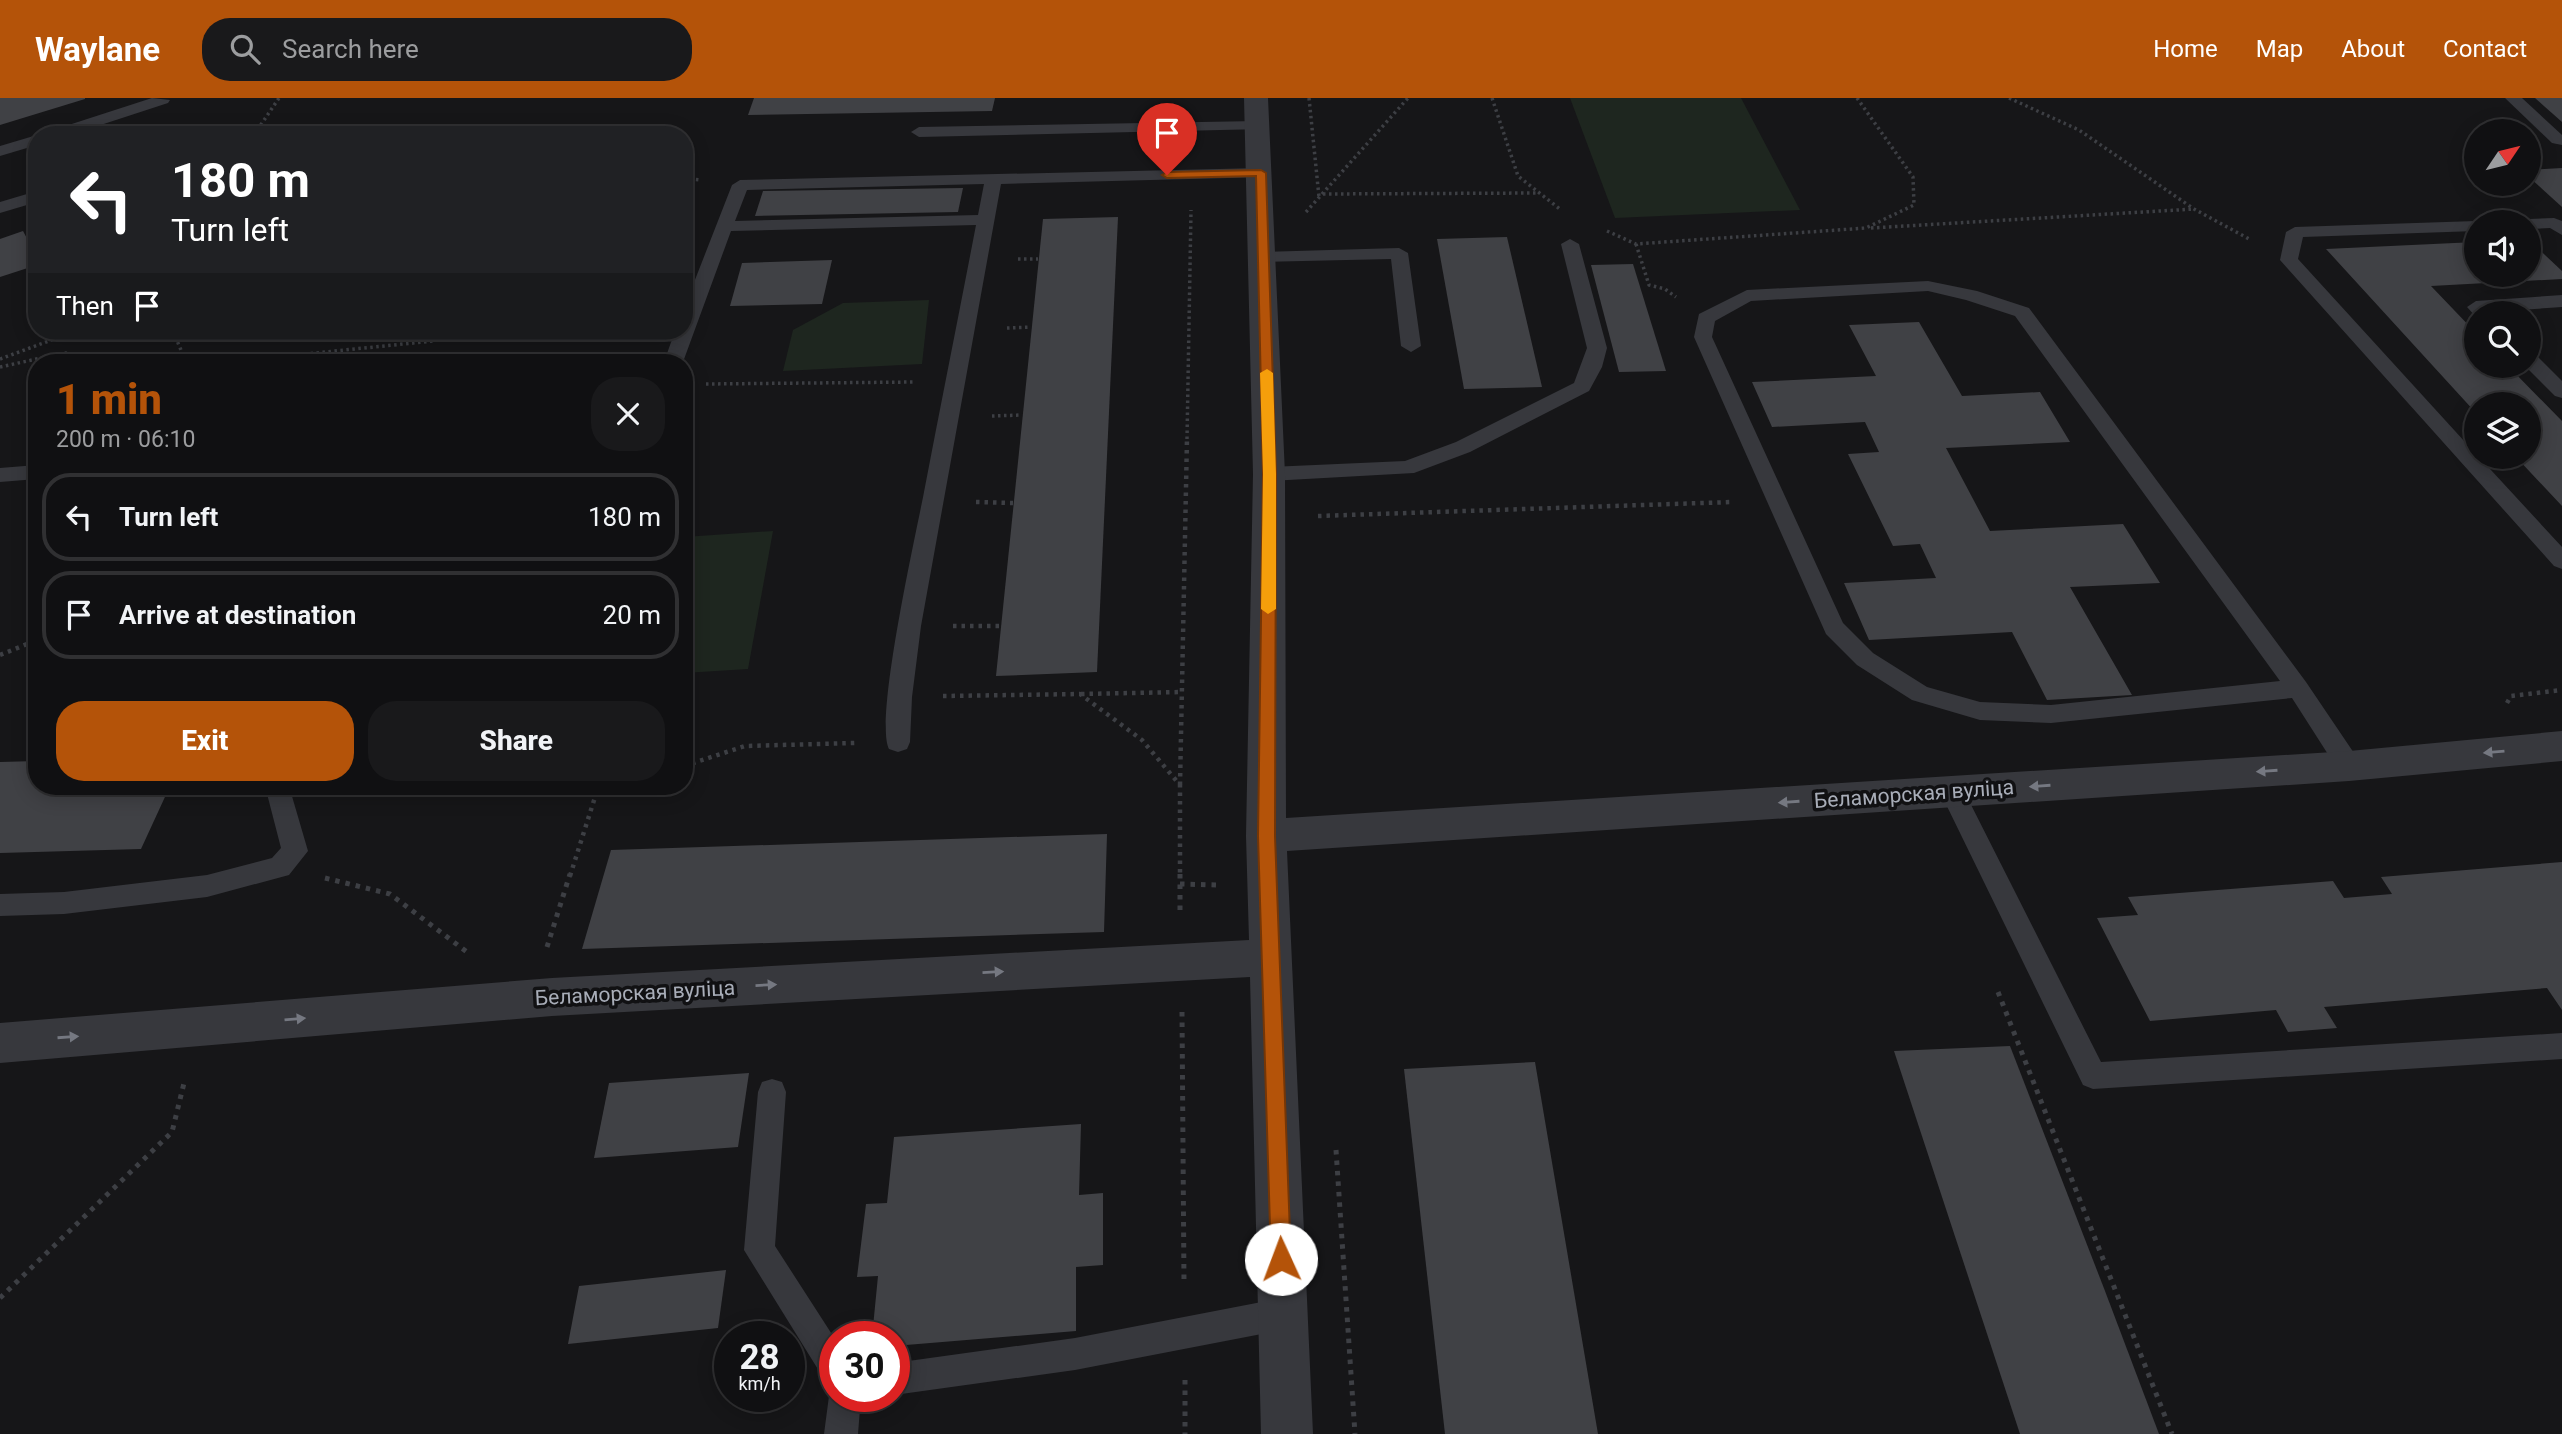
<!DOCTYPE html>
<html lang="en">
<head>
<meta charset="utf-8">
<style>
  :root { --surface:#101012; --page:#19191b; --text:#f1f3f6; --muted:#9c9d9f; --line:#303032; --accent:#b45309 }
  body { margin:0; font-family:Roboto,sans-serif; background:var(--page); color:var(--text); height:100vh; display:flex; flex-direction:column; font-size:26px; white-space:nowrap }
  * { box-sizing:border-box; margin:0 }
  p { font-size:23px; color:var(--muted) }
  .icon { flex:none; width:38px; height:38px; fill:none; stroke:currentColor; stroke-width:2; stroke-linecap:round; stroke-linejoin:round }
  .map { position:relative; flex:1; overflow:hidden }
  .side { position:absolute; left:28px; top:256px; width:665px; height:441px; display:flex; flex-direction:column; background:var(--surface); border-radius:28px; box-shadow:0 4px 18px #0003,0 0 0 2px var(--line) }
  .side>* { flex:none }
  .hud { position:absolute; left:28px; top:28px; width:665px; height:214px; border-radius:28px; box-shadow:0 4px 18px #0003,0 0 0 2px var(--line); background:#202124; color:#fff; overflow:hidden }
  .needle { width:46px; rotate:55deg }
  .fabs { position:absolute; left:2464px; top:21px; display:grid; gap:14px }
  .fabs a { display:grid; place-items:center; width:77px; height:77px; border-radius:50%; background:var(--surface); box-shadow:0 4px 18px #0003,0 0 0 2px var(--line); font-size:35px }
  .speed { position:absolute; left:714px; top:1223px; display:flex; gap:14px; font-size:35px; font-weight:700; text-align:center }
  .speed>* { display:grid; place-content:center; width:91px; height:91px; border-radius:50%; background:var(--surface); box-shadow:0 4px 18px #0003,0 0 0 2px var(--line); line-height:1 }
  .speed small { font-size:18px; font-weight:400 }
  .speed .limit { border:10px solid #d22; background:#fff; color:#111 }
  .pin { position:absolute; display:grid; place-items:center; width:60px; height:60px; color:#fff; margin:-72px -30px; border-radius:50% 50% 50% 0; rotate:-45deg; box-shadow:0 0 7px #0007 }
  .pin .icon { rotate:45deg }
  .me { position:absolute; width:77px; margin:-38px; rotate:358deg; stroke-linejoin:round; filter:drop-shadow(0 0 5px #0008) }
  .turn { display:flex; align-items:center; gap:24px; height:147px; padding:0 28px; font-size:32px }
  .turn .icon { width:91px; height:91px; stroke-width:2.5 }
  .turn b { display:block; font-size:49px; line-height:60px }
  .then { display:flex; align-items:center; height:66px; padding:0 28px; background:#0003; gap:14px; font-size:26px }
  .round { display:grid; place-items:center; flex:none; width:74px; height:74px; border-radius:28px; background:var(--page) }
  .headline { display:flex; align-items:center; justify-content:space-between; height:119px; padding:0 28px }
  h1 { font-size:42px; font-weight:800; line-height:52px; color:var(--accent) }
  .action { display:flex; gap:14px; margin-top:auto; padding:14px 28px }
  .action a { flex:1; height:80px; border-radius:28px; background:var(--accent); color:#fff; font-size:28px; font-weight:800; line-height:80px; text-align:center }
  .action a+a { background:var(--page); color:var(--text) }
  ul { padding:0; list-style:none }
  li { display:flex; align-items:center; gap:21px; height:88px; margin:0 14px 10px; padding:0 14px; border:4px solid var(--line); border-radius:28px }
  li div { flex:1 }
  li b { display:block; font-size:26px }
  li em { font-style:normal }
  header { display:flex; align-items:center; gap:42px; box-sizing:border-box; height:98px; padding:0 35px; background:var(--accent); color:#fff }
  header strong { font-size:33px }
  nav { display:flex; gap:38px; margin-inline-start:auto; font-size:24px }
  .search { width:490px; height:63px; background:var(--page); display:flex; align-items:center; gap:18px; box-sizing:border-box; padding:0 24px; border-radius:28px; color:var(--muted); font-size:26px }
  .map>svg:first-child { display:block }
  .green { fill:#1e261f }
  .building { fill:#404145 }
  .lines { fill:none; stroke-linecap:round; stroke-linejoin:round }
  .path-far2 { stroke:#3d3f44; stroke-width:3.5; stroke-dasharray:2.5 3.5; stroke-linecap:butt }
  .path-far1 { stroke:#3d3f44; stroke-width:4.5; stroke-dasharray:3.5 5; stroke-linecap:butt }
  .path { stroke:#3d3f44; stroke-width:5; stroke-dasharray:4.5 6; stroke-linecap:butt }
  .service { fill:#37383d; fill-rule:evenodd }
  .minor { fill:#37383d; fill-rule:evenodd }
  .oneway { fill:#757881 }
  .route { fill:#b45309; stroke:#753606; stroke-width:2 }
  .slow { fill:#f59e0b }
  .labels { text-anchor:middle; stroke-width:7; stroke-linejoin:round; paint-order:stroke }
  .street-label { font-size:21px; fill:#a8adb8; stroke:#111113 }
</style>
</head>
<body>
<header>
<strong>Waylane</strong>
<div class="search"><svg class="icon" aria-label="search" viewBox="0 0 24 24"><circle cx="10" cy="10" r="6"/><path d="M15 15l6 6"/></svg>Search here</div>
<nav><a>Home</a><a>Map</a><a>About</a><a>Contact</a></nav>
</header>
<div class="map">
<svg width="2562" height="1336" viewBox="0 0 2562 1336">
  <rect width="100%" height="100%" fill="#161618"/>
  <!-- green -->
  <g class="green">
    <path d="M1570,0h171l59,112 -185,8z"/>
    <path d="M929,202l-7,64 -139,7 10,-41 50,-27z"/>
    <path d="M773,433l-25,138 -64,4v-136z"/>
  </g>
  <!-- building -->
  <g class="building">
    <path d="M0,0h85v1l-85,26z"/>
    <path d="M754,0h241l-3,13 -244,4z"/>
    <path d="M2535,0h27v24z"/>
    <path d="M2562,70v39l-33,-30v-7z"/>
    <path d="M963,90l-5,24 -203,4 8,-25z"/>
    <path d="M1118,119l-21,455 -101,4 47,-457z"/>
    <path d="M23,133l14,26v8l-37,12v-38z"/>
    <path d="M1507,139l35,150 -78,2 -27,-150z"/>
    <path d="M2529,142l33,31v8l-131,7 45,47v33h32l54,55v85l-46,-49h13v-53h-53v9l-150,-164 150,-7v33h53z"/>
    <path d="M832,162l-10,44 -92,2 12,-43z"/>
    <path d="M1633,166l33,107 -47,1 -28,-107z"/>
    <path d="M1919,224l43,74 78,-4 30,50 -124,6 44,83 133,-7 37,59 -90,4 62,108 -85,5 -35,-68 -143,8 -25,-57 92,-5 -16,-34 -27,2 -45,-92 31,-2 -14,-30 -93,5 -20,-45 124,-6 -27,-51z"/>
    <path d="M37,663v25h133l-29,63 -141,4v-91z"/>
    <path d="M1107,736l-3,98 -522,17 29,-99z"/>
    <path d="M2562,764v148l-15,-22 -223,19 13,21 -49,4 -12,-22 -126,11 -53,-103 41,-3 -10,-18 205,-16 11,17 48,-4 -11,-17z"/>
    <path d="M2010,948l95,245 54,143h-139l-126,-383z"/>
    <path d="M1535,964l63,372h-153l-41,-365z"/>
    <path d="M749,975l-11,74 -144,11 15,-75z"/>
    <path d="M1081,1026l-2,71 24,-2v72l-27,2v64l-182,15v-9h-22l6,-61 -21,1 9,-73 21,-1 7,-66z"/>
    <path d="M726,1172l-8,58 -150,16 11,-58z"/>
  </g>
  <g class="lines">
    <!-- path-far2 -->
    <g class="path-far2">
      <path d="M1309,0l10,99"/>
      <path d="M1492,0l26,78 43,34"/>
      <path d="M2009,0l70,32 115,79 57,31"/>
      <path d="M254,37l25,-37"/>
      <path d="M684,80l17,2"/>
      <path d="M1323,96l215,-1"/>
      <path d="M1306,114l102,-114"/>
      <path d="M1871,130l323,-19"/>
      <path d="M1607,133l29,13 230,-16 48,-23 -1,-28 -56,-79"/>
      <path d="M1636,146l13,41 16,4 11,8"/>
      <path d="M1018,161h20"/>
      <path d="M1007,230l24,-1"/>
      <path d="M173,233l13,31"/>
      <path d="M0,261l76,-28"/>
      <path d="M227,264l206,-21 23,-10"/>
      <path d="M0,269l64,-14 86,9"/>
      <path d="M706,286l208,-2"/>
      <path d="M992,318l30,-1"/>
      <path d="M1187,341l4,-229"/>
    </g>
    <!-- path-far1 -->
    <g class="path-far1">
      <path d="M976,404l37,1"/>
      <path d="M1318,418l414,-14"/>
      <path d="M953,528h48"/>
      <path d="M0,557l37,-15"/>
      <path d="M1081,596l101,-2"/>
      <path d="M943,598l137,-2 62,46 38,45v91"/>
      <path d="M2507,605l4,-7 51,-6"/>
      <path d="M684,668l61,-20 110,-3"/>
      <path d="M1180,687l7,-347"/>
      <path d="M570,778l26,-82 27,-8"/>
    </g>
    <!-- path -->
    <g class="path">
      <path d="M1180,776v39"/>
      <path d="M325,780l65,16 77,58"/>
      <path d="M1180,786l38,1"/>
      <path d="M547,849l23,-73"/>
      <path d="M1998,894l174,442"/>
      <path d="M1182,914l2,272"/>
      <path d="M1336,1052l19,284"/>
      <path d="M0,1200l172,-166 13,-53"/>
      <path d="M1185,1282v54"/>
    </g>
    <!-- service -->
    <g class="service">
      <path d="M152,0l18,2 -2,3 -98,32h-25l2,-3z"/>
      <path d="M2505,0h17l40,37v10l-10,-2z"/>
      <path d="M1258,23l6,2 2,3 -2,3 -345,8 -8,-5 8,-5z"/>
      <path d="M37,37v10l-37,11v-10z"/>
      <path d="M1261,70l6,1 2,4 -2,4 -266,7 -80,442 -9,71 -2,45 -3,7 -9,3 -9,-3c-15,-29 27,-215 35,-257 17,-89 35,-178 52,-267l-245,6 -48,131h-19l11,-31h9v-23l48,-123 8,-5zM984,86l-6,31 -243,6 12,-31z"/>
      <path d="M37,93v11l-37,11v-11z"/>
      <path d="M2554,120l8,3v14l-12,-7 -21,1v-7h-8l8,-3z"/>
      <path d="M2476,123l6,1h-6v9l-173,6 -5,22 178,195v3h3l83,90v22l-8,-3 -274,-306 6,-28 9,-5z"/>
      <path d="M1570,141l9,5 28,104 -5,19 -13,24 -119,61 -56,21 -145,8 -7,-2 -3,-5 3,-5 7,-2 136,-6 51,-19 118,-59 13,-35 -26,-104z"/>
      <path d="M1399,150l9,5 13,93 -10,6 -10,-6 -10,-87 -128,3 -9,-5 9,-5z"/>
      <path d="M1928,183l49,10 52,17 277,374 52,77 3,7 -3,7 -9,3 -9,-3 -48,-75 -241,25 -71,-3 -68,-20 -55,-35 -31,-31 -132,-297 5,-23 48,-24zM1928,193l38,9 49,16 265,365 -229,24 -71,-3 -53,-15 -54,-34 -30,-30 -131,-286 3,-16 36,-20z"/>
      <path d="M2562,197v12l-86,6v4l-9,-10 9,-6z"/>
      <path d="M2529,255l7,2 26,26v17l-7,-2 -30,-30h4z"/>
      <path d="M37,367v14l-37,3v-14z"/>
      <path d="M1952,684l9,3 140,277 461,-29v26l-469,30 -10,-4 -143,-293 3,-7z"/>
      <path d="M265,688h24l19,65 -19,24 -82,22 -143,17 -64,2v-22l64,-2 143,-17 65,-17 9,-10z"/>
      <path d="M772,981l10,3 4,10 -11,154 60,93v57h26l-3,38h-34l5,-38 6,-12 -11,-5 -80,-129 14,-158 4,-10z"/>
      <path d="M1283,1200l11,5 5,11 -5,11 -11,5 -208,40 -181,25v-32l181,-25z"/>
    </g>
    <!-- minor -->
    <path class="minor" d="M1244,0h24l17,376 1,344 1063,-67 213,-20v30l-213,20 -1062,70 26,583h-52l-11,-457 -698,39 -552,47v-40l552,-45 697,-38 -3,-104 7,-362z"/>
  </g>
  <!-- one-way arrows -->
  <defs><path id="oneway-solid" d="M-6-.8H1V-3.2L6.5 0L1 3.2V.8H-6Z" transform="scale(1.75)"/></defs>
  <g class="oneway">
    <use href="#oneway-solid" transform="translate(2494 654) rotate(175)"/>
    <use href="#oneway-solid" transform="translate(2267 673) rotate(176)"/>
    <use href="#oneway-solid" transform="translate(2040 688) rotate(176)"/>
    <use href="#oneway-solid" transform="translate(1789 704) rotate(176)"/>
    <use href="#oneway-solid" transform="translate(993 874) rotate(-3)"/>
    <use href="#oneway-solid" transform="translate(766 887) rotate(-3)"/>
    <use href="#oneway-solid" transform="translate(295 921) rotate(-5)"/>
    <use href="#oneway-solid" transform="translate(68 939) rotate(-4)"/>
  </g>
  <!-- route -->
  <path class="route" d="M1261,72l5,3 10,301 -1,362 16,423 -3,7 -7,3 -7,-3 -3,-7 -13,-423 5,-362 -7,-298 -89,2 -5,-3 5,-3z"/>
  <!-- slow -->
  <path class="slow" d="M1267,271l6,4 3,101v135l-8,5 -7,-5 2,-135 -3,-101z"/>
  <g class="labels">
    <!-- street labels -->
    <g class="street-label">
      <text transform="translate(1914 696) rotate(-4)" y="7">Беламорская вуліца</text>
      <text transform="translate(635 895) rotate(-3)" y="7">Беламорская вуліца</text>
    </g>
  </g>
</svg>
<div class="fabs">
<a><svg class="needle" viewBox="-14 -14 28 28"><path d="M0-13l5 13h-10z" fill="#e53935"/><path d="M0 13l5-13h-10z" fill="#9c9d9f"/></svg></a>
<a><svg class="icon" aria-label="sound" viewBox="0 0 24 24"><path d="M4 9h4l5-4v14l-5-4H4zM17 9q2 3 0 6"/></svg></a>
<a><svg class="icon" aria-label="search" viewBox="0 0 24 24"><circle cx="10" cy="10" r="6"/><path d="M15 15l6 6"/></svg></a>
<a><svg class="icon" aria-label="layers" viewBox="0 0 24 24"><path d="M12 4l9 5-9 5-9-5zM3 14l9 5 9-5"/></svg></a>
</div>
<div class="speed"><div>28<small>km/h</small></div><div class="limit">30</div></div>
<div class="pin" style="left:1167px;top:77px;background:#d93025"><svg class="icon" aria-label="arrive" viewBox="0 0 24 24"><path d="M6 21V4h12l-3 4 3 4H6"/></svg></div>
<svg class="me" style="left:1281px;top:1161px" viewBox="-20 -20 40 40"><circle r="19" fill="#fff"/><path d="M0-13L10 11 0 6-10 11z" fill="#b45309"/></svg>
<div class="hud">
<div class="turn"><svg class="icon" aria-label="left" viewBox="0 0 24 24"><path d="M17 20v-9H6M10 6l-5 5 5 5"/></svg><div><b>180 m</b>Turn left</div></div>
<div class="then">Then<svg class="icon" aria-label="arrive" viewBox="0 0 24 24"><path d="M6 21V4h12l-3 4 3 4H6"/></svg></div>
</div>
<section class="side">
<div class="headline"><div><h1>1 min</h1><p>200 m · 06:10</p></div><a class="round"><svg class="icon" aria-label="close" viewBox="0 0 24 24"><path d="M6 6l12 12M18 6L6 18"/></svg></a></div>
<ul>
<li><svg class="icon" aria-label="left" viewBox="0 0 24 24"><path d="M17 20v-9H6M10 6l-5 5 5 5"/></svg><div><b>Turn left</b></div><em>180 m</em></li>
<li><svg class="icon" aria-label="arrive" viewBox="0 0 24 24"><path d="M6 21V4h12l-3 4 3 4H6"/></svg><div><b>Arrive at destination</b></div><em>20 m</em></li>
</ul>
<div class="action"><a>Exit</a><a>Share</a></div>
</section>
</div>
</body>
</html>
